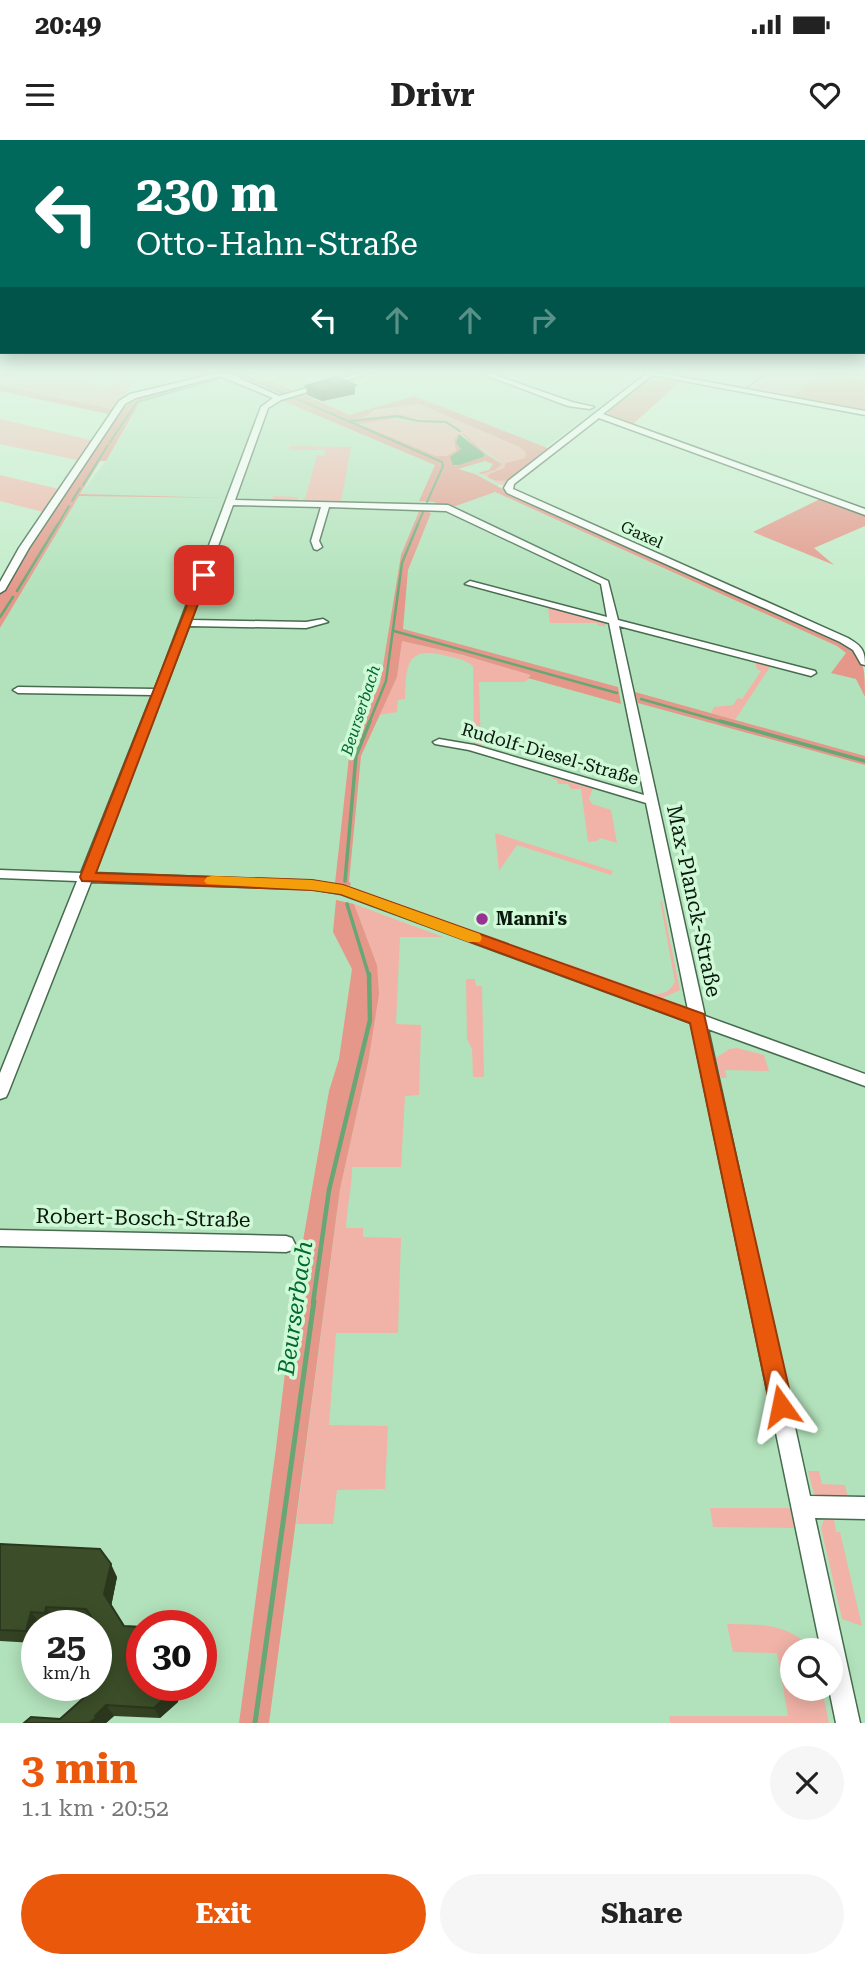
<!DOCTYPE html>
<html lang="en">
<head>
<meta charset="utf-8">
<style>
  :root { --surface:#fff; --page:#f6f6f6; --text:#222; --muted:#767676; --accent:#ea580c }
  body { margin:0; font-family:"Roboto Serif",serif; background:var(--page); color:var(--text); height:100vh; display:flex; flex-direction:column; font-size:26px; white-space:nowrap }
  * { box-sizing:border-box; margin:0 }
  p { font-size:23px; color:var(--muted) }
  .icon { flex:none; width:38px; height:38px; fill:none; stroke:currentColor; stroke-width:2; stroke-linecap:round; stroke-linejoin:round }
  .map { position:relative; height:1583px; overflow:hidden }
  .sheet { display:flex; flex-direction:column; background:var(--surface); flex:1 }
  .sheet>* { flex:none }
  .guide { position:absolute; left:0px; top:0px; width:866px; height:214px; box-shadow:0 4px 18px #0003; background:#00695c; color:#fff; overflow:hidden }
  .buttons { position:absolute; left:780px; top:1498px; display:grid; gap:14px }
  .buttons a { display:grid; place-items:center; width:63px; height:63px; border-radius:50%; background:var(--surface); box-shadow:0 4px 18px #0003; font-size:35px }
  .speed { position:absolute; left:21px; top:1470px; display:flex; gap:14px; font-size:35px; font-weight:700; text-align:center }
  .speed>* { display:grid; place-content:center; width:91px; height:91px; border-radius:50%; background:var(--surface); box-shadow:0 4px 18px #0003; line-height:1 }
  .speed small { font-size:18px; font-weight:400 }
  .speed .limit { border:10px solid #d22; background:#fff; color:#111 }
  .pin { position:absolute; display:grid; place-items:center; width:60px; height:60px; color:#fff; margin:-30px; border-radius:14px; box-shadow:0 4px 10px #0006 }
  .me { position:absolute; width:77px; margin:-38px; rotate:348deg; stroke-linejoin:round; filter:drop-shadow(0 0 5px #0008) }
  .turn { display:flex; align-items:center; gap:24px; height:147px; padding:0 21px; font-size:32px }
  .turn .icon { width:91px; height:91px; stroke-width:2.5 }
  .turn b { display:block; font-size:49px; line-height:60px }
  .lanes { display:flex; align-items:center; height:66px; padding:0 21px; background:#0003; justify-content:center; gap:35px; direction:ltr }
  .lanes .off { opacity:.35 }
  .round { display:grid; place-items:center; flex:none; width:74px; height:74px; border-radius:37px; background:var(--page) }
  .headline { display:flex; align-items:center; justify-content:space-between; height:119px; padding:0 21px }
  h1 { font-size:42px; font-weight:700; line-height:52px; color:var(--accent) }
  .action { display:flex; gap:14px; margin-top:auto; padding:14px 21px }
  .action a { flex:1; height:80px; border-radius:42px; background:var(--accent); color:#fff; font-size:28px; font-weight:700; line-height:80px; text-align:center }
  .action a+a { background:var(--page); color:var(--text) }
  .status { display:flex; justify-content:space-between; align-items:center; height:49px; padding:0 35px; background:var(--surface); direction:ltr }
  .status svg { height:19px; fill:currentColor }
  header { display:flex; justify-content:space-between; align-items:center; height:91px; padding:0 21px; background:var(--surface); font-size:32px; font-weight:700 }
  .map>svg:first-child { display:block }
  .built { fill:#b2e2bb; fill-rule:evenodd }
  .green { fill:#f1b3a8 }
  .forest { fill:#e5978a }
  .water { fill:#68a675 }
  .lines { fill:none; stroke-linecap:round; stroke-linejoin:round }
  .stream-far4 { stroke:#68a675; stroke-width:2 }
  .stream-far3 { stroke:#68a675; stroke-width:2.5 }
  .stream-far2 { stroke:#68a675; stroke-width:3.5 }
  .stream-far1 { stroke:#68a675; stroke-width:4.5 }
  .stream { stroke:#68a675; stroke-width:5 }
  .minor-casing { stroke:#466b4e; stroke-width:3 }
  .minor { fill:#fff; fill-rule:evenodd }
  .wall { fill:#344323 }
  .shaded-wall { fill:#2a371d }
  .building { fill:#3c4e29; stroke:#2a371d; stroke-width:2 }
  .route { fill:#ea580c; stroke:#983908; stroke-width:2 }
  .slow { fill:#f59e0b }
  .poi-dot { fill:#993194; stroke:#d0f9d7; stroke-width:2.5 }
  .labels { text-anchor:middle; stroke-width:7; stroke-linejoin:round; paint-order:stroke }
  .far-street-label { font-size:16px; fill:#09180c; stroke:#d0f9d7 }
  .far-water-label { font-size:16px; font-style:italic; fill:#00692d; stroke:#d0f9d7 }
  .street-label { font-size:18px; fill:#09180c; stroke:#d0f9d7 }
  .poi-label { font-size:18px; font-weight:bold; fill:#09180c; stroke:#d0f9d7; text-anchor:start }
  .near-street-label { font-size:21px; fill:#09180c; stroke:#d0f9d7 }
  .near-water-label { font-size:23px; font-style:italic; fill:#00692d; stroke:#d0f9d7 }
</style>
</head>
<body>
<div class="status"><b>20:49</b><svg viewBox="0 0 49 12"><path d="M0 12V9h3v3zM5 12V6h3v6zM10 12V3h3v9zM15 12V0h3v12zM26 1h20v11H26zM47 4h2v5h-2z"/></svg></div>
<header><svg class="icon" aria-label="menu" viewBox="0 0 24 24"><path d="M4 6h16M4 12h16M4 18h16"/></svg>Drivr<svg class="icon" aria-label="heart" viewBox="0 0 24 24"><path d="M12 20l-8-8c-3-5 5-10 8-4 3-6 11-1 8 4z"/></svg></header>
<div class="map">
<svg width="865" height="1583" viewBox="0 0 865 1583">
  <rect width="100%" height="100%" fill="#c3ecca"/>
  <!-- built -->
  <path class="built" d="M242,233h390l8,2 -47,39 -13,7 -80,61 -5,10 342,154 9,7 19,44v1026h-865v-1095l79,-132 27,-35 27,-44 -3,-1 6,-11 11,-6zM37,1486h59v59h-59zM142,1486h59v59h-59zM793,1510h38v39h-38z"/>
  <!-- green -->
  <g class="green">
    <path d="M4,233l59,8 10,-2 36,8 15,-8 9,2 -17,29 -116,-25v-11z"/>
    <path d="M769,233h49l-27,25 -42,-8z"/>
    <path d="M419,264l101,43 6,6 -1,5 -18,5 -3,5 -15,6 16,6 8,-1 -6,6h-6l-20,-11 14,-4 7,-7 -41,-29 -7,6 2,11 -10,5h-10l-78,-32c29,-8 36,-3 63,-2 16,1 24,-1 38,10l4,-1 -14,-9 -32,-2 -14,-5 -52,5c20,-9 45,-13 68,-16z"/>
    <path d="M0,279l95,22 -13,20 -82,-17z"/>
    <path d="M290,306l61,1 -10,55h-1l-72,-2h4l1,-4 25,1v4l7,-2 12,-44 7,1 1,-6h-36z"/>
    <path d="M0,335l63,15 -16,23 -47,-12z"/>
    <path d="M548,468l52,12 5,1 1,5h-8l-1,-3h-47z"/>
    <path d="M402,501l77,18 53,16 -7,7h-46l2,64 -7,-2 -1,-78c-7,-6 -17,-8 -26,-10 -41,-11 -41,9 -42,43l-7,1 -1,12 -18,3 18,-38z"/>
    <path d="M763,520l7,7 -35,53 -24,-7 3,-6 19,-2 5,-7 4,1 19,-28 -4,-2 -2,-6z"/>
    <path d="M554,637l39,11 -4,11 3,5 19,6 6,33 -17,-5 -3,3 -9,1 -7,-53h-10l-3,-5h-10l-1,-4 -5,-1z"/>
    <path d="M495,693l118,38 -2,4 -94,-30 -18,26z"/>
    <path d="M660,761h2l18,89 -2,1 -20,9 -91,-34 2,-2 82,30c11,1 19,-2 24,-12z"/>
    <path d="M354,764l89,33h-43l-4,87 25,1 -2,70 -14,1 -4,71h-49c0,21 -5,39 -6,61h17v9l38,1 -3,95h-62l-7,92 59,1 -3,63 -48,1 -4,34h-37l44,-335 28,-126 9,-98z"/>
    <path d="M466,839h9l1,7h6l2,91h-11l-1,-28 -5,-10z"/>
    <path d="M737,908l27,7 5,16 -44,-1 2,8h-6l-5,-20 13,-9z"/>
    <path d="M808,1331h11l3,13 23,1 3,13 -27,-1 -7,-3z"/>
    <path d="M710,1368h80l4,20 -81,-1z"/>
    <path d="M824,1379h10l2,13h4l22,94 -20,-7 -21,-91z"/>
    <path d="M727,1484c37,1 58,-2 87,26h-21v39h29l7,34h-159l-1,-7h119l-11,-63 -44,-1z"/>
  </g>
  <!-- forest -->
  <g class="forest">
    <path d="M239,233h14l43,19 -17,4 -51,-21z"/>
    <path d="M818,233h47v38l-74,-13z"/>
    <path d="M661,236l21,4 -49,44 -24,-10 -1,-2 45,-35z"/>
    <path d="M219,237l6,1 -85,24 -34,59h-6l-20,33 149,4 -150,-2 -79,132v-34l124,-187 17,-10z"/>
    <path d="M0,245l116,25 -3,5 -113,-24z"/>
    <path d="M302,254l47,21 65,-19 131,51 5,3c-16,13 -41,41 -62,27l1,-3 15,-6 2,-5 19,-5 1,-5 -6,-6 -101,-43 -44,6 -11,7 -12,2 51,-4 14,5 32,2 14,10h-4l-14,-9 -25,-1 -24,-4 -37,6 77,32h10l10,-5 -2,-11 5,-6 2,13 -6,19 30,-9 -23,-23 3,1 21,19 16,10 -7,6 -14,4 -3,-1 11,-3 4,-6 -8,-3 -27,8 17,5 37,20 327,145c26,18 26,26 26,58l-9,-18 -25,-6 15,-20 -9,-7 -342,-154 -42,15 -18,-2v-3l-16,-1 16,-36 -154,-65z"/>
    <path d="M822,358l43,16v12l-51,22 20,17 -81,-33z"/>
    <path d="M420,369l11,4 -23,57 -5,59 215,58 3,17 -93,-26 3,-3 -68,-20 -61,-14 -5,36 -36,79 -12,126 2,1 -1,3 -15,-3 14,-126 7,-24 24,-49 21,-129z"/>
    <path d="M635,552l230,64v9l-227,-62z"/>
    <path d="M336,760l18,4 23,61 2,29 -11,69 -28,126 -71,534h-30l37,-275 20,-167 33,-190 10,-32 13,-90 -19,-37z"/>
  </g>
  <!-- water -->
  <path class="water" d="M459,294l25,20v3l-25,8h-6l-3,-8 11,-8 -5,-6z"/>
  <g class="lines">
    <!-- stream-far4 -->
    <g class="stream-far4">
      <path d="M231,235l7,-2 204,89 1,4 -16,36"/>
      <path d="M746,249l20,-16"/>
      <path d="M607,271l45,-34"/>
      <path d="M351,281l45,-5 22,5 28,1 14,9"/>
      <path d="M110,302l27,-40 87,-25"/>
      <path d="M83,345l25,-40"/>
      <path d="M72,361l8,-13"/>
      <path d="M57,386l12,-20"/>
      <path d="M417,386l7,-16"/>
    </g>
    <!-- stream-far3 -->
    <g class="stream-far3">
      <path d="M17,451l41,-67"/>
      <path d="M0,477l13,-20"/>
      <path d="M394,491l223,62"/>
      <path d="M641,559l85,24"/>
      <path d="M369,583l17,-42 16,-118 16,-39"/>
    </g>
    <!-- stream-far2 -->
    <g class="stream-far2">
      <path d="M720,581l145,40"/>
      <path d="M345,741l11,-125 14,-35"/>
      <path d="M347,764l22,72"/>
    </g>
    <!-- stream-far1 -->
    <path class="stream-far1" d="M313,1163l16,-113 41,-170 -1,-46"/>
    <!-- stream -->
    <path class="stream" d="M255,1583l59,-422"/>
    <defs>
      <g id="minor">
        <path d="M218,233h10l51,23 82,-23h9l-89,27 -13,8 -33,92 213,5 160,76 10,39 197,51 1,2 -5,3 -192,-50 86,390 160,58v12l-157,-57 102,467 55,1v22l-50,-1 45,205h-24l-7,-34h2v-39h-10l-130,-627 -350,-129 -29,-5 -221,-7 -83,211 -2,4 -6,2v-26l77,-192 -77,-3v-8l81,3 71,-178 -134,-2 -5,-3 5,-3 137,2 106,-282 12,-9 -53,-22 -84,22 -11,6 -96,144 -24,42 -5,3v-11l19,-34 100,-147 11,-7zM233,365l88,2 -10,34 3,8 3,1 5,-3 -3,-6 10,-34 117,4 155,73 6,33 -137,-36 -5,3 144,39 35,172 -170,-50 -35,-6 -6,3 2,2 34,6 177,53 42,207 -345,-124 -31,-5 -218,-8 95,-247 117,2 22,-6 -5,-3 -17,3 -115,-2z"/>
        <path d="M480,233h9l83,29 22,5 -4,2 -22,-3z"/>
        <path d="M647,233h12l206,38v4l-213,-40 -49,39 262,95v6l-266,-97 -85,66 -1,5 335,149c13,8 17,11 17,27l-4,-1 -8,-14 -13,-8 -333,-149 -3,-5 4,-7z"/>
        <path d="M0,1090l286,6 6,2 3,6 -3,6 -6,2 -286,-6z"/>
      </g>
    </defs>
    <!-- minor casing -->
    <use href="#minor" class="minor-casing"/>
    <!-- minor -->
    <use href="#minor" class="minor"/>
  </g>
  <!-- wall -->
  <g class="wall">
    <path d="M355,245v9l-33,7 -15,-6 -1,-9z"/>
    <path d="M0,1404l117,33 -6,29 13,20 54,76 -18,16 -46,-2 -8,7h-82l36,-4 36,-32 11,-45 -13,-21 -39,-2 -2,6 -13,-1 -1,2h-2v11l-2,6 -35,-2z"/>
  </g>
  <!-- shaded-wall -->
  <g class="shaded-wall">
    <path d="M355,245v9l-33,7 -1,-9z"/>
    <path d="M111,1424l6,13 -6,30 -7,-13z"/>
    <path d="M46,1467l9,12 -2,6 -8,-12z"/>
    <path d="M31,1472l9,12 -1,2h-2v11l-2,6 -9,-12z"/>
    <path d="M173,1545h8l-3,17 -18,16 -6,-10z"/>
    <path d="M106,1565l8,11 -8,7h-6l-5,-7z"/>
    <path d="M96,1578l4,5h-11z"/>
  </g>
  <!-- building -->
  <g class="building">
    <path d="M336,237l19,8 -34,7 -15,-6z"/>
    <path d="M0,1404l100,5 11,15 -7,30 20,32 18,1v58h31l-1,6 -18,17 -48,-3 -11,11 1,2 -7,5h-65l7,-6 29,2 36,-32 11,-46 -21,-32 -40,-2 -1,6 -14,-1 -5,19 -26,-1z"/>
  </g>
  <!-- sky -->
  <linearGradient id="sky" x2="0" y2="1"><stop stop-color="#75aeba"/><stop offset="0.51" stop-color="#e4f6e7"/><stop offset="1" stop-color="#e4f6e7" stop-opacity="0"/></linearGradient>
  <rect width="865" height="454" fill="url(#sky)"/>
  <!-- route -->
  <path class="route" d="M204,431l5,4 -113,298 216,7 31,5 361,129 89,392 -4,8 -8,3 -8,-3 -3,-8 -80,-383 -349,-129 -29,-4 -230,-9 -2,-4 119,-302z"/>
  <!-- slow -->
  <path class="slow" d="M212,736l100,4 31,5 137,49 2,4 -2,4h-12l-127,-48 -29,-4 -105,-6 -3,-3 3,-4z"/>
  <!-- markers -->
  <circle class="poi-dot" cx="482" cy="779" r="7"/>
  <g class="labels">
    <!-- far-street labels -->
    <g class="far-street-label">
      <text transform="translate(642 394) rotate(24)" y="6">Gaxel</text>
    </g>
    <!-- far-water labels -->
    <g class="far-water-label">
      <text transform="translate(360 570) rotate(-72)" y="6">Beurserbach</text>
    </g>
    <!-- street labels -->
    <g class="street-label">
      <text transform="translate(550 614) rotate(16)" y="6">Rudolf-Diesel-Straße</text>
    </g>
    <!-- poi labels -->
    <g class="poi-label">
      <text x="496" y="785">Manni's</text>
    </g>
    <!-- near-street labels -->
    <g class="near-street-label">
      <text transform="translate(694 761) rotate(78)" y="7">Max-Planck-Straße</text>
      <text transform="translate(143 1078) rotate(1)" y="7">Robert-Bosch-Straße</text>
    </g>
    <!-- near-water labels -->
    <g class="near-water-label">
      <text transform="translate(295 1168) rotate(-82)" y="8">Beurserbach</text>
    </g>
  </g>
</svg>
<div class="buttons">
<a><svg class="icon" aria-label="search" viewBox="0 0 24 24"><circle cx="10" cy="10" r="6"/><path d="M15 15l6 6"/></svg></a>
</div>
<div class="speed"><div>25<small>km/h</small></div><div class="limit">30</div></div>
<div class="pin" style="left:204px;top:435px;background:#d93025"><svg class="icon" aria-label="arrive" viewBox="0 0 24 24"><path d="M6 21V4h12l-3 4 3 4H6"/></svg></div>
<svg class="me" style="left:781px;top:1266px" viewBox="-20 -20 40 40"><path d="M0-17L14 15 0 8-14 15z" fill="#ea580c" stroke="#fff" stroke-width="4"/></svg>
<div class="guide">
<div class="turn"><svg class="icon" aria-label="left" viewBox="0 0 24 24"><path d="M17 20v-9H6M10 6l-5 5 5 5"/></svg><div><b>230 m</b>Otto-Hahn-Straße</div></div>
<div class="lanes"><svg class="icon" aria-label="left" viewBox="0 0 24 24"><path d="M17 20v-9H6M10 6l-5 5 5 5"/></svg><svg class="icon off" aria-label="ahead" viewBox="0 0 24 24"><path d="M12 20V5M6 11l6-6 6 6"/></svg><svg class="icon off" aria-label="ahead" viewBox="0 0 24 24"><path d="M12 20V5M6 11l6-6 6 6"/></svg><svg class="icon off" aria-label="right" viewBox="0 0 24 24"><path d="M7 20v-9h11M14 6l5 5-5 5"/></svg></div>
</div>
</div>
<section class="sheet">
<div class="headline"><div><h1>3 min</h1><p>1.1 km · 20:52</p></div><a class="round"><svg class="icon" aria-label="close" viewBox="0 0 24 24"><path d="M6 6l12 12M18 6L6 18"/></svg></a></div>
<div class="action"><a>Exit</a><a>Share</a></div>
</section>
</body>
</html>
